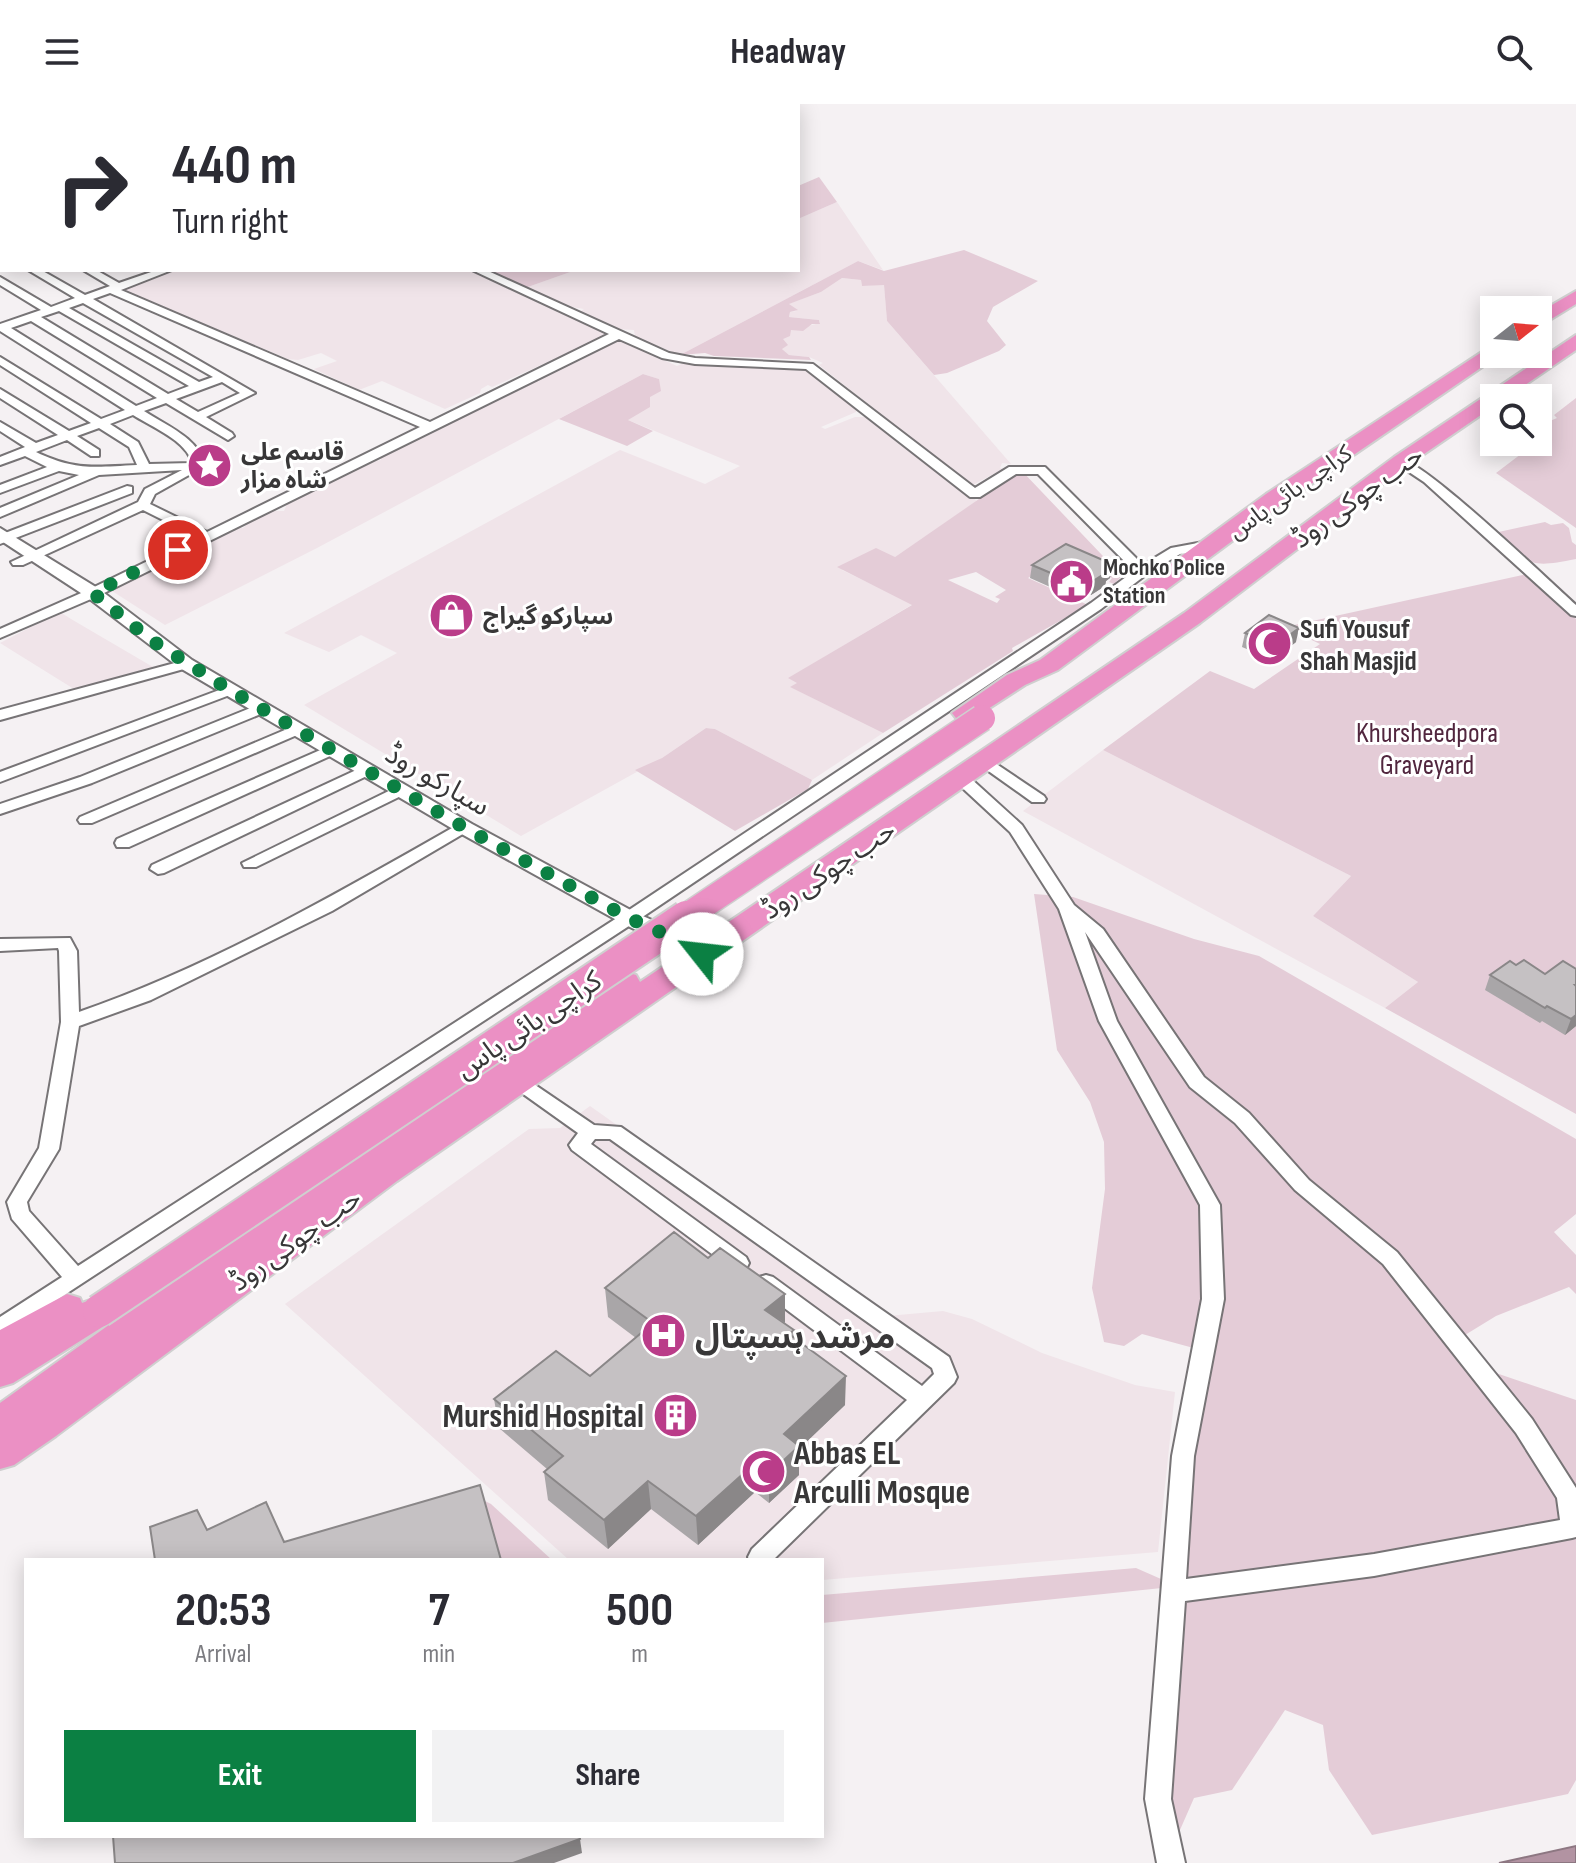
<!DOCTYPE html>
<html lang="en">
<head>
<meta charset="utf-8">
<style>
  :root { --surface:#fff; --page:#f2f2f3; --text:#2b2b33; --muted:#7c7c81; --accent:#0b8043 }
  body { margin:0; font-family:"Sofia Sans Condensed","Noto Sans Arabic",sans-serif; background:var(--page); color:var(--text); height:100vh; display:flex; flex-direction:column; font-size:30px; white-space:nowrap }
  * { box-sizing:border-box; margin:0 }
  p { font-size:26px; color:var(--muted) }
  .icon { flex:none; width:44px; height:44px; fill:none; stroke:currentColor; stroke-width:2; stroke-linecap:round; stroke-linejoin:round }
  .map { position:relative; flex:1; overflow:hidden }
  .drawer { position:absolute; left:24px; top:1454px; width:800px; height:280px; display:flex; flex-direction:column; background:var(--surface); border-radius:0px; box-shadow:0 4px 20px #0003 }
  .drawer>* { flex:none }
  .top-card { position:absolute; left:0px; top:0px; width:800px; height:168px; box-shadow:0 4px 20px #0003; background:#fff; color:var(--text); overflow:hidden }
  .needle { width:52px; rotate:73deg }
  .buttons { position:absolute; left:1480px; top:192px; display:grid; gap:16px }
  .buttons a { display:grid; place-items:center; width:72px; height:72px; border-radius:0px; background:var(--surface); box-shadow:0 4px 20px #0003; font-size:40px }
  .pin { position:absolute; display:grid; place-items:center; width:68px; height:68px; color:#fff; margin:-34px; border:4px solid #fff; border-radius:50%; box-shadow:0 2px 8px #0007 }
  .me { position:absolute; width:88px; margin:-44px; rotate:299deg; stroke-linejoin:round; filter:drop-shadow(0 0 6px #0008) }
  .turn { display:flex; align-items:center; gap:28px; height:168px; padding:0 40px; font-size:36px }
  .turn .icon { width:104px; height:104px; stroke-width:2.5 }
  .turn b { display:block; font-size:56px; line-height:68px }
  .eta { display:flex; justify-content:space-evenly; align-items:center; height:136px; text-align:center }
  .eta b { font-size:48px; font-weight:700; line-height:56px }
  .action { display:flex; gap:16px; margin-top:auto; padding:16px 40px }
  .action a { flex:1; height:92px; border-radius:0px; background:var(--accent); color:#fff; font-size:32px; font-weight:700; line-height:92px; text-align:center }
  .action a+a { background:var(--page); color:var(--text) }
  header { display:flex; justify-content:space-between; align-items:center; height:104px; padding:0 40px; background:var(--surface); font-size:36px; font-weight:700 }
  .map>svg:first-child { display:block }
  .built { fill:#f0e4e9 }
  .green { fill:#e4ccd7; fill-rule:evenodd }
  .water { fill:#b293a2; stroke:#8d7782; stroke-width:2 }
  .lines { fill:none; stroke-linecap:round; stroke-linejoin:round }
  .minor-casing { stroke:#777476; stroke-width:4 }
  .tertiary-casing { stroke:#777476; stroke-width:4 }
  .trunk-casing { stroke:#cfcfcf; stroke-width:4 }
  .minor { fill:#fff; fill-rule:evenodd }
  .tertiary { fill:#fff; fill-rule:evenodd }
  .trunk { fill:#eb90c4; fill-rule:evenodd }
  .trunk-bridge-far1-casing { stroke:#cfcfcf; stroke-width:29; stroke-linecap:butt }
  .trunk-bridge-casing { stroke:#cfcfcf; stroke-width:36; stroke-linecap:butt }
  .trunk-bridge-far1 { stroke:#eb90c4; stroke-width:26 }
  .trunk-bridge { stroke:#eb90c4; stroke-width:32 }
  .wall { fill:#a9a6a8 }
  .shaded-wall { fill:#8a8788 }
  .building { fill:#c5c1c3; stroke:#8a8788; stroke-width:2 }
  .route { stroke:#0b8043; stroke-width:14; stroke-dasharray:0 25.2 }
  .labels { text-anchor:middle; stroke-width:6; stroke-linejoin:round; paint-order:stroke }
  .far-poi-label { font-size:24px; font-weight:bold; fill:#383738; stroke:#fff; text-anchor:start }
  .far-street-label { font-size:24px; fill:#383738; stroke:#fff }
  .street-label { font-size:28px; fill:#383738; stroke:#fff }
  .poi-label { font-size:28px; font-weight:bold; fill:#383738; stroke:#fff; text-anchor:start }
  .park-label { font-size:28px; fill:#51263e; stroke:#fff }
  .near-poi-label { font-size:34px; font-weight:bold; fill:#383738; stroke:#fff; text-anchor:start }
</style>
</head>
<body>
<header><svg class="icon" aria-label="menu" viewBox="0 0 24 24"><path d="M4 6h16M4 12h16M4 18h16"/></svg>Headway<svg class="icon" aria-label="search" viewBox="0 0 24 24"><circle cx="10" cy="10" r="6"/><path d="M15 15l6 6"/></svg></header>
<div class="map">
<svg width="1576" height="1759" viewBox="0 0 1576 1759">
  <rect width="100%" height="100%" fill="#f5f1f3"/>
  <!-- built -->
  <g class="built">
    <path d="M837,98l46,68 -25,-9 -178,94 -45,-18 -1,-7 -18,-1 -37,-17 5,-3 -18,-3 -41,-18 51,-18h222v-51z"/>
    <path d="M177,166h291l140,65 -116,52 -4,-2 -7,4 -1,4 -35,16 -63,-28 -23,9 -45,-21 23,-8 -16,-8 -23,7 -10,-1 -162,-68 -1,-3z"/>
    <path d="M842,174l19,2 1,6 22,-2 3,37 124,143 -9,-1 -2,5 3,1 -32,17 -152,-121 4,-2 -14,-6 -20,-2 -7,-6v-10l9,-9 29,-7 -1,-3 -30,-3 1,-5 7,-1 -9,-7 33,-12z"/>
    <path d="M617,235l60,27 9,-4 117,6 53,41v3l-35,15 4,2 30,-12h17l105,84 -82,56 -53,13 71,34 -124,74 9,5 -7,4 92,46 -71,47 -97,-51 -9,-1 -44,30 -141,78 -217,-131 93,-52 -36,-18 -32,17 -45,-19 336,-183 85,34 35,-18 -112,-46 22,-23 9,-18 -16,-5 -326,174 -152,77 -56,-36 94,-46 33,-15h7l7,-7 21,-10h13l3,-7 79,-41 15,-3v-5l38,-19 6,1 7,-4 -1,-3 63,-32 12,-2 -2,-4z"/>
    <path d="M60,508l11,7 82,48 -79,22 -74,-46z"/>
    <path d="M1103,646l248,126 -38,40 105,66 -33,26 -362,-197z"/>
    <path d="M590,1002l297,210 56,-5 29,8 70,34 93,32 40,7 -17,160 -336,28v-20h-253l-284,-256 244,-175 31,-1z"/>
  </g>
  <!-- green -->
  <g class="green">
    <path d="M819,73l18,25 -39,17v-33z"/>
    <path d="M964,146l74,31 -45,26 -6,14 19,24 -7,6 -52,22 -13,2 -47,-54 -3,-36 -22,1 -1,-6 -19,-2 -21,14 -32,12 9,6 -8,2 -1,5 30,3 1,4h-8l-9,7 -12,-1 -1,6 -7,3 5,6 -6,4 7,6 20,2 2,3 -97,-4 -9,-3 -25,2 178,-94 26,10z"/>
    <path d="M487,166h89l-51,18z"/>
    <path d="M643,270l16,5 2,12 -11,6v10l-22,13 25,11 -26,15 -68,-27z"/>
    <path d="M1576,294v130l-80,-55 25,-19 -14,-5 9,-7h22v-16l19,-8 -3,-3z"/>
    <path d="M1021,366l101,106 -8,8 -5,-2 3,-4 -48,-22 -36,22 60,27 -76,43 1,3 -130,82 -93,-46 7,-4 -9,-5 124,-73 -75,-38 39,-19 19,9zM976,468l30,18 -11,7 5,2 -3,4 -49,-23z"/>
    <path d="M1545,418l6,3 12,-2 6,5 3,14 4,3v14c-49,10 -46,5 -82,-26z"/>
    <path d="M1527,470l49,45v495l-191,-106 33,-26 -105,-66 38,-40 -248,-126 107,-79 44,18 66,-45 -35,-17z"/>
    <path d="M706,624l9,1 97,51 -4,9 -73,42 -100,-61 27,-12z"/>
    <path d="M1034,790l39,3 121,42 65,17 317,183v75l-22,18 22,23v39l-7,-7 -73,29 -31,19 28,37 83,28v380l-8,14 -196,41 -43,-65 -6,-45 -38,-15 -53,80 -38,8 -18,41 -11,-29 22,-235 4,-98 21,-124 -70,-19 -18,12 -20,-4 -12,-54 13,-99 -1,-47 -14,-40 -33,-52z"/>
    <path d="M483,1396l8,4 61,56h-52z"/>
    <path d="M1136,1464l25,11 1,9 -340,35v-28z"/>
  </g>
  <!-- water -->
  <path class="water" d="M1576,1742v17h-77z"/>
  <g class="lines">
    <defs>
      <g id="minor">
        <path d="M1,0h10l1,2h-10z"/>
        <rect x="0" y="19" width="2" height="6"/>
        <path d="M0,37l2,1v6l-2,-1z"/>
        <rect x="0" y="59" width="2" height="6"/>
        <path d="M0,150h2l-2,7z"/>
        <path d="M28,166h13l44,25 25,-9 -27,-16h13l23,13 38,-13h15l-51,20 309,132 179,-88 -137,-64h14l183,83 26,5 118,6 162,124 34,-21h36l98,98 28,-17 43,-8 7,4 -2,3 -39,7 -33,20 -46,35 -466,313 -635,415v-20l62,-40 -50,-58 -5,-17 32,-54 22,-126 -2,-71 -1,-3 -58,3v-12l70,-1 7,13 2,61c133,-46 257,-118 380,-188l6,-1 8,5 -141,83 -181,89 -72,26 -20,123 -32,53 2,9 49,55 545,-352 468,-311 43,-32 -96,-97h-22l-36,23h-10l-164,-128 -111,-5 -33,-6 -43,-19 -521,257 -98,42v-9l88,-39 109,-53 -54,-27 -120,55h-10l-2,-3 127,-60 7,-13 37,-19 -83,5 -99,42v-9l79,-33 -20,-4 -59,22v-8l47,-18 -22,-11 -25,9v-8l25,-10 -25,-16v-9l36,21 22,-8 -58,-37v-9l69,42 22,-8 -91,-58v-8l101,62 24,-9 -125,-79v-7l41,-14 -41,-25v-8l51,30 24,-9zM110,189l310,134 -213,105 -57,-28 5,-10 50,-28c-6,-28 -38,-40 -61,-55l22,-8 62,37 6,-4 -2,-3 -26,-16 49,-24 -162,-94zM83,199l130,74 -14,5 -130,-74zM59,207l130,75 -21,8 -127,-77zM31,217l126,77 -21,8 -125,-78zM222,278l18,11 -42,19 -22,-13zM133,311c19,12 54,26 59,48l-43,1 -11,-22 -28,-18zM99,324l30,19 8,18c-43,2 -61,6 -101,-13l31,-12 24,16h8v-6l-22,-14z"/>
        <path d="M1397,354c23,-2 153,124 179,147v11l-5,-1 -147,-133 -27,-18z"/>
        <path d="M127,382l5,1v6l-132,51v-9z"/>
        <path d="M186,556l7,4 -2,3 -191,53v-10z"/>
        <path d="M230,582l5,1v6l-235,89v-10z"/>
        <path d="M263,599l5,2v6l-176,72 -92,31v-10l80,-27z"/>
        <path d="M299,620l8,5 -3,3 -212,91h-12l-2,-3 2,-3z"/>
        <path d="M334,640l8,5 -3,3 -210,95h-12l-2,-4 2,-4z"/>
        <path d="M986,653l58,39 2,3 -2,3h-12l-52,-37 -2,-3 2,-3z"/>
        <path d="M367,661l8,5 -2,3 -209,100 -6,1 -8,-5 2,-4z"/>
        <path d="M962,670l6,2 54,49 52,80 29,24 101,148 45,36 60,67 88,72 135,167 44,69v49l-4,1 -198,38 -189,25 -14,198 14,64h-28l-12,-64 27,-343 30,-157 -2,-94 -101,-184 -40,-112 -49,-77 -54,-50 -2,-3 2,-3zM1085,828l105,155 45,36 60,67 88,74 133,169 41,65 3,22 -186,34 -188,25 8,-123 30,-157 -4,-94 -103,-184z"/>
        <path d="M401,681l6,2 2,3 -2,3 -151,74h-12l-2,-4z"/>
        <path d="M519,970l75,51 27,2 328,230 8,20 -3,6 -181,177h-24l-1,-3 4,-8 155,-149 -148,-111 -4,-6 4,-6 7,-2 7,2 149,109 12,-12 -2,-6 -322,-229h-15l-4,5 155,113 3,6 -3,6 -7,2 -7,-2 -160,-119 -3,-5 9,-12 -66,-47 -3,-5 3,-5z"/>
      </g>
      <path id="tertiary" d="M0,424l99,61 93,71 280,164 164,89 59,26 18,15 -3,5h-16l-72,-36 -164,-91 -278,-164 -93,-71 -87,-57z"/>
      <g id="trunk">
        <path d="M1576,187v13l-38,23v-14z"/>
        <path d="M1576,231v15l-70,48h-12v8l-86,59 -208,158 -803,558 -341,255 -42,29 -14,4v-66l353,-253 261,-175 11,-3 11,3 4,7 544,-369 210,-156z"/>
        <path d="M1494,240v10h7l-219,150 -224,166 -33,15 -51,33h-18l-4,-5 55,-38 33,-15 226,-166z"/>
        <path d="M67,1190l13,4 2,5 17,-6 13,4 5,10 -5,10 -99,62 -13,4v-57z"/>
      </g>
    </defs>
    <!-- minor casing -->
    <use href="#minor" class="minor-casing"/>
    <!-- tertiary casing -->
    <use href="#tertiary" class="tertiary-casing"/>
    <!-- trunk casing -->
    <use href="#trunk" class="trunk-casing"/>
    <!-- minor -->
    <use href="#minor" class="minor"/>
    <!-- tertiary -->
    <use href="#tertiary" class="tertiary"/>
    <!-- trunk -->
    <use href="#trunk" class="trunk"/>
    <defs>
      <path id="trunk-bridge-far1" d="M683,815l299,-201"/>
      <path id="trunk-bridge" d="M99,1207l587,-394"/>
    </defs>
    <!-- trunk-bridge-far1 casing -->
    <use href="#trunk-bridge-far1" class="trunk-bridge-far1-casing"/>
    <!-- trunk-bridge casing -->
    <use href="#trunk-bridge" class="trunk-bridge-casing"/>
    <!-- trunk-bridge-far1 -->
    <use href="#trunk-bridge-far1" class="trunk-bridge-far1"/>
    <!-- trunk-bridge -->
    <use href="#trunk-bridge" class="trunk-bridge"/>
  </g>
  <!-- wall -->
  <g class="wall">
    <path d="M1112,460l-2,14 -4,3 -1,5 -14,9 -5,-2 -9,6 -47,-21 2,-13z"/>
    <path d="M1245,529l51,9 -23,18 -31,-13z"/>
    <path d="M1576,865v57l-11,9 -23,-14 -2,2 -55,-33 5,-15 55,-1z"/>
    <path d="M708,1154l77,66 9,6v8l51,67 -46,44v26l-30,28 -14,-11 -57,53 -47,-36 -43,40 -60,-49 -4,-28 3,-3 -48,-41 -5,-29 96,-23 46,-38 -28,-21 -3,-29z"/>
  </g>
  <!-- shaded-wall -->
  <g class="shaded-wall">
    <path d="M1112,460l-2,14 -4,3 -1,5 -14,9 2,-14 11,-11z"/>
    <path d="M1088,475l-2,14 -9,6 2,-14z"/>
    <path d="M1299,524l-3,14 -23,18 3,-15z"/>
    <path d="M1576,911v11l-11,9 6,-16z"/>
    <path d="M785,1190v29l-20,-13z"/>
    <path d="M846,1272l-1,29 -46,44v26l-30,28v-29l15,-40z"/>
    <path d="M755,1359v29l-57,53 -2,-29z"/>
    <path d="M648,1377l3,28 -43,40 -4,-29z"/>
    <path d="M580,1735l2,14 -28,10h-41z"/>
  </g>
  <!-- building -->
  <g class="building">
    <path d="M1066,440l46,20 -8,6 3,2 -14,9 -5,-2 -9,6 -47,-20z"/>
    <path d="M1269,511l30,13 -23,17 -31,-12z"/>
    <path d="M1524,856l21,14 18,-13 13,8v16h-1l1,1v29l-5,4 -24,-13 -2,2 -55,-33 20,-14 6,4z"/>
    <path d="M674,1128l34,26 12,-10 65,46 -20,16 29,20 -5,4 57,42 -62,58 15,12 -30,28 -14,-11 -59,53 -48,-35 -44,39 -60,-48 19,-16 -69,-57 62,-48 34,25 63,-53 -48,-35z"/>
    <path d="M480,1381l21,75h-346l-5,-33 47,-17 10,20 59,-28 18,40z"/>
    <path d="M113,1732h466l1,3 -67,24h-398z"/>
  </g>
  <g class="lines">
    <!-- route -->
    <path class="route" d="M178,446l-85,43 58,47 79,50 235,138 164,90 58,26 15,10"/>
  </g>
  <!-- icons -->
  <defs>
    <symbol id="sight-disc" viewBox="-11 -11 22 22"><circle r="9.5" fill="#ba3c89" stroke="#fff"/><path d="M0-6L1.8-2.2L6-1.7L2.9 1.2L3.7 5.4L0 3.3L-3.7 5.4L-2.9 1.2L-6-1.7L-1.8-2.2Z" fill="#fff"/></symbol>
    <symbol id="civic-disc" viewBox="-11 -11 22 22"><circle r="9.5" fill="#ba3c89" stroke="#fff"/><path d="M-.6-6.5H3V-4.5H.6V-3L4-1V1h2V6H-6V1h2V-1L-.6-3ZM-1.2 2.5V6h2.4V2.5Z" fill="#fff"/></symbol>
    <symbol id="shop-disc" viewBox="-11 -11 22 22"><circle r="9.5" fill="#ba3c89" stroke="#fff"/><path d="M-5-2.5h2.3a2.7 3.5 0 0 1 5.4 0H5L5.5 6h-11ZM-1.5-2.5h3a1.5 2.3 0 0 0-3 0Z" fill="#fff"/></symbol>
    <symbol id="mosque-disc" viewBox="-11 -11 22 22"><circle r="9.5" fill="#ba3c89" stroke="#fff"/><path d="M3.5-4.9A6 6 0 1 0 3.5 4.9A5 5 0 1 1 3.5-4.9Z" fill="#fff"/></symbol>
    <symbol id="hospital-disc" viewBox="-11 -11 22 22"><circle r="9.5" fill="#ba3c89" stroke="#fff"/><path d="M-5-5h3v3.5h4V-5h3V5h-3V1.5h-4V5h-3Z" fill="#fff"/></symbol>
    <symbol id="building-disc" viewBox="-11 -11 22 22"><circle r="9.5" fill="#ba3c89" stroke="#fff"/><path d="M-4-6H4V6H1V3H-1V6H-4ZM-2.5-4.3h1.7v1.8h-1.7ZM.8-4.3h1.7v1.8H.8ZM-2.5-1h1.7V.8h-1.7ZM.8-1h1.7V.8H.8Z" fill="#fff"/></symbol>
  </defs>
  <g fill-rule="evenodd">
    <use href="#sight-disc" x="184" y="336" width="51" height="51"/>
    <use href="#civic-disc" x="1046" y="452" width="51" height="51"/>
    <use href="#shop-disc" x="426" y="486" width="51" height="51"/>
    <use href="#mosque-disc" x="1244" y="514" width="51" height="51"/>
    <use href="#hospital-disc" x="638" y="1206" width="51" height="51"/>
    <use href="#building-disc" x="650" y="1286" width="51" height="51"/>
    <use href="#mosque-disc" x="738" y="1342" width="51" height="51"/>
  </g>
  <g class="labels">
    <!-- far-poi labels -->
    <g class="far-poi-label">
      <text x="241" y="356">قاسم علی<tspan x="241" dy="28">شاہ مزار</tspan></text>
      <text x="1103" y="471">Mochko Police<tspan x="1103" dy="28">Station</tspan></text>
      <text x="483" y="520">سپارکو گیراج</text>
    </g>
    <!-- far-street labels -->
    <g class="far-street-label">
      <text transform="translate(1290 388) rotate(-35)" y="8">کراچی بائی پاس</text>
    </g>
    <!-- street labels -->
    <g class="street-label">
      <text transform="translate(1357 392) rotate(-36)" y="10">حب چوکی روڈ</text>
      <text transform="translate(438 675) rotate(30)" y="10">سپارکو روڈ</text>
      <text transform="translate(828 765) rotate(-34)" y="10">حب چوکی روڈ</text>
      <text transform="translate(528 920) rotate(-34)" y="10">کراچی بائی پاس</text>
      <text transform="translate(295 1135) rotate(-36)" y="10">حب چوکی روڈ</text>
    </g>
    <!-- poi labels -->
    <g class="poi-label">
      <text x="1300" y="534">Sufi Yousuf<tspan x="1300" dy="32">Shah Masjid</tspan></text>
    </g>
    <!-- park labels -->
    <g class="park-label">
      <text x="1427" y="638">Khursheedpora<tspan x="1427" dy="32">Graveyard</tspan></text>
    </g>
    <!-- near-poi labels -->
    <g class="near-poi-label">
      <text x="695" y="1244">مرشد ہسپتال</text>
      <text x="644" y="1323" text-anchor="end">Murshid Hospital</text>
      <text x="794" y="1360">Abbas EL<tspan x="794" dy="39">Arculli Mosque</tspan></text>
    </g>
  </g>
</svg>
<div class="buttons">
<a><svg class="needle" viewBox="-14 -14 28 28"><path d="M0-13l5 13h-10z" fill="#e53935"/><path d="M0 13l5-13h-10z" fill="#7c7c81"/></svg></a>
<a><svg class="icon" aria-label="search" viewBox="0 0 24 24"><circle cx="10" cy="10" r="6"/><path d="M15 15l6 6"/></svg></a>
</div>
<div class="pin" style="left:178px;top:446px;background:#d93025"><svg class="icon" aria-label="arrive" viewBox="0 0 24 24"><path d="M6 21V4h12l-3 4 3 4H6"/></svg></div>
<svg class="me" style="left:702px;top:850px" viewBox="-20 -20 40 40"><circle r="19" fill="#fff"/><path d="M0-13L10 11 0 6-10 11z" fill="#0b8043"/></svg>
<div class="top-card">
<div class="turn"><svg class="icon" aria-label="right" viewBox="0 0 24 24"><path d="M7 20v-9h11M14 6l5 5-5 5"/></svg><div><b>440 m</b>Turn right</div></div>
</div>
<section class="drawer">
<div class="eta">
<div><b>20:53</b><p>Arrival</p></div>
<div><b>7</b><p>min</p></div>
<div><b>500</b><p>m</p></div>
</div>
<div class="action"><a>Exit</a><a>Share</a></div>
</section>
</div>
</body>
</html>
